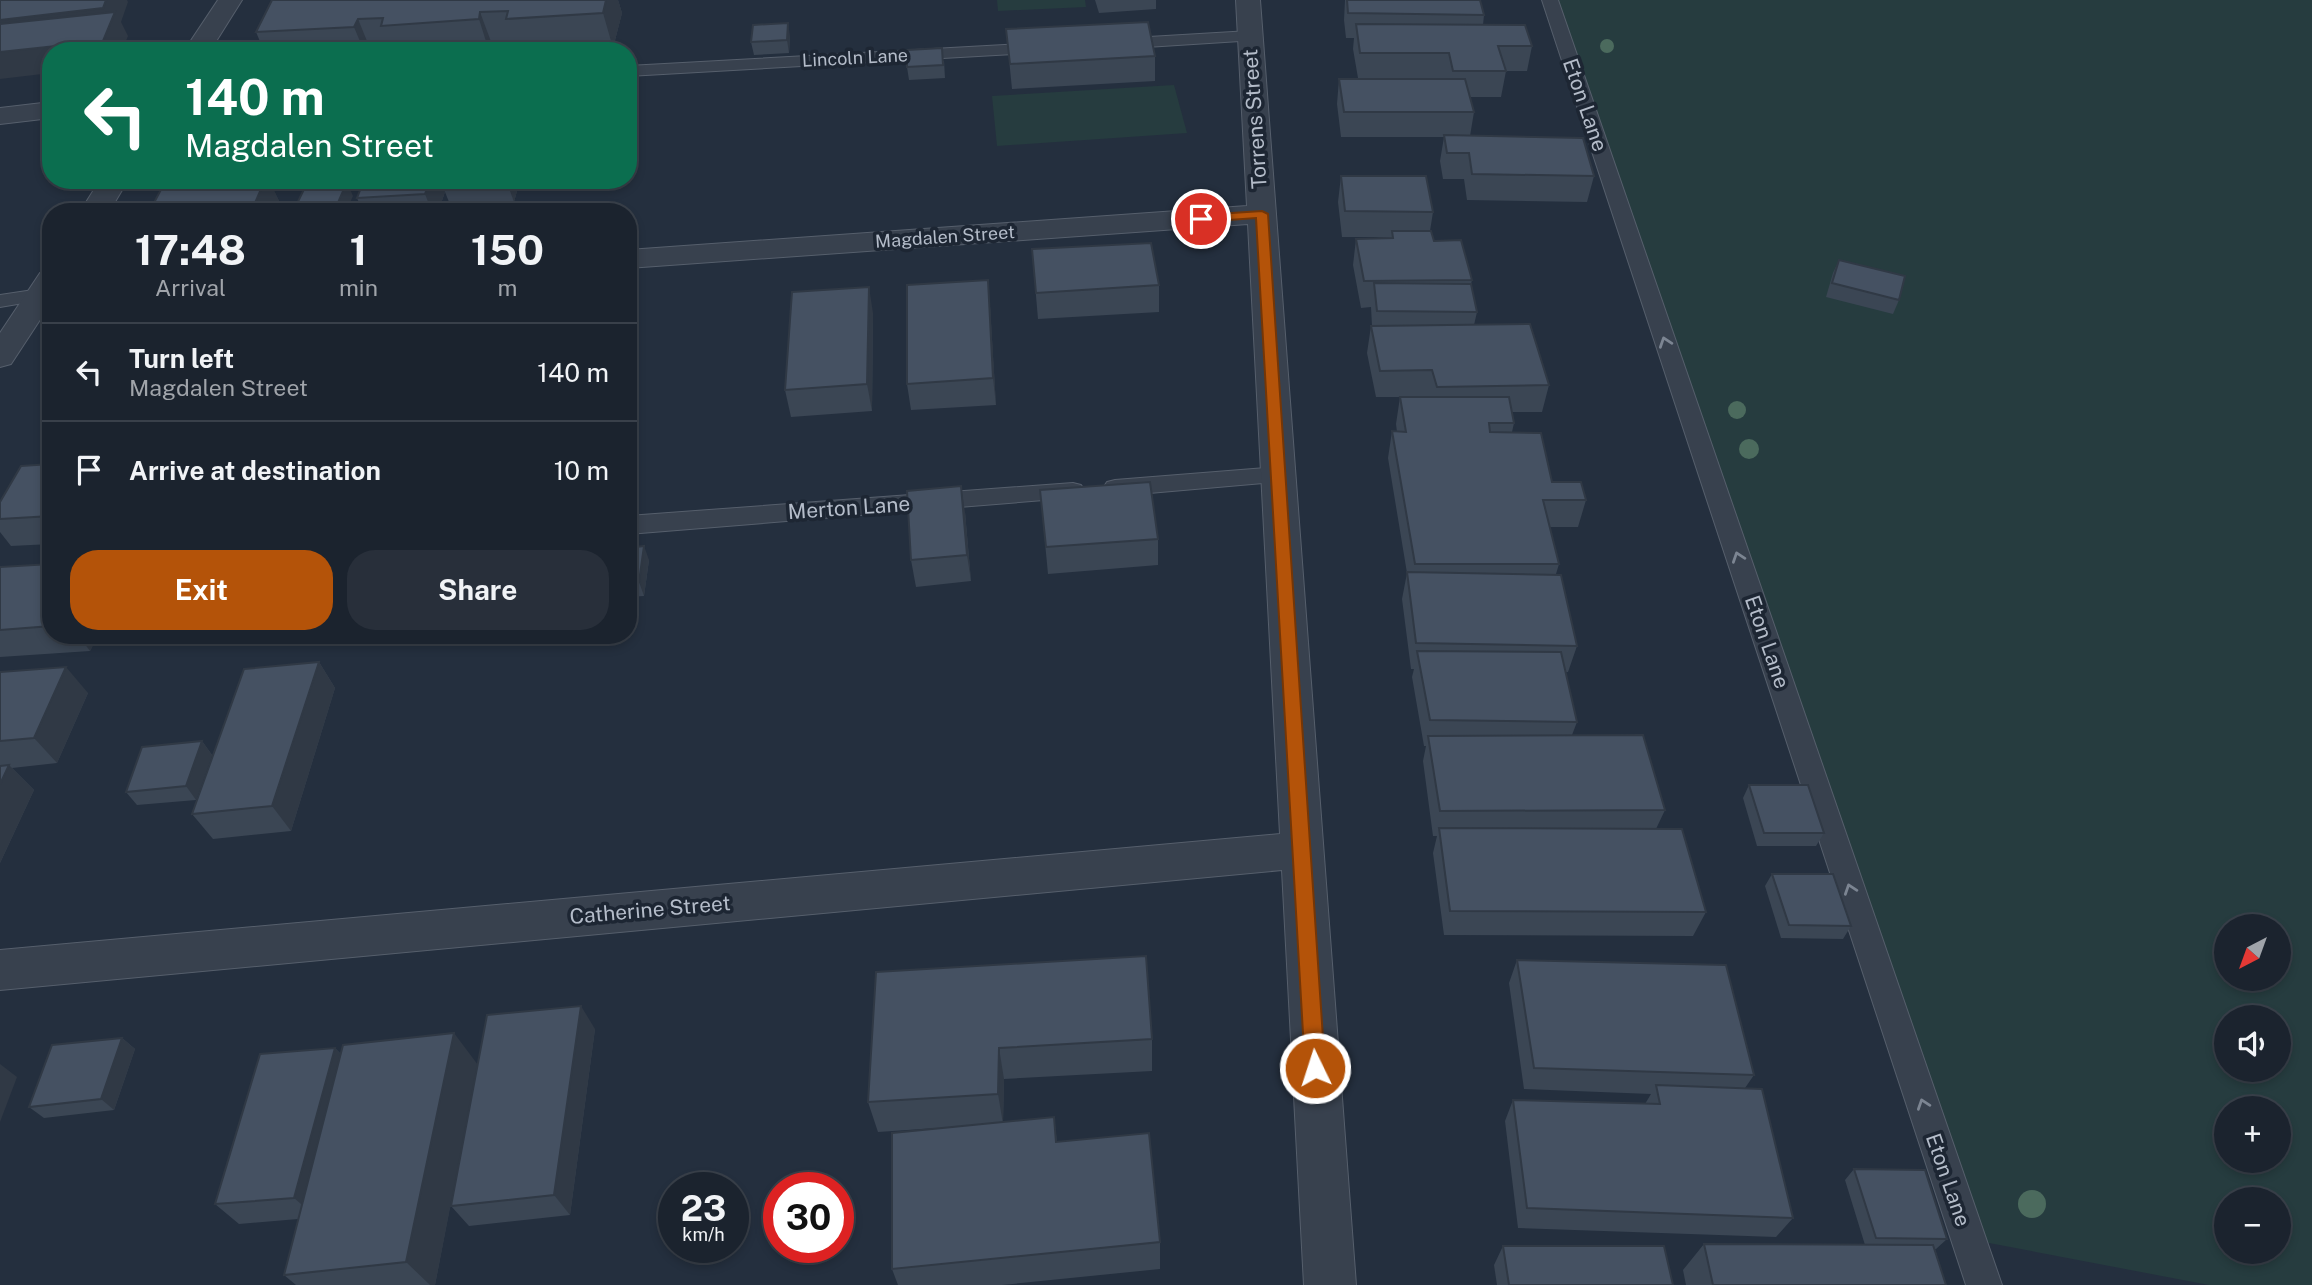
<!DOCTYPE html>
<html lang="en">
<head>
<meta charset="utf-8">
<style>
  :root { --surface:#1b232e; --page:#282f3a; --text:#f1f3f6; --muted:#a0a4aa; --line:#39404a; --accent:#b45309 }
  body { margin:0; font-family:"Public Sans",sans-serif; background:var(--page); color:var(--text); height:100vh; display:flex; flex-direction:column; font-size:26px; white-space:nowrap }
  * { box-sizing:border-box; margin:0 }
  p { font-size:23px; color:var(--muted) }
  .icon { flex:none; width:38px; height:38px; fill:none; stroke:currentColor; stroke-width:2; stroke-linecap:round; stroke-linejoin:round }
  .map { position:relative; flex:1; overflow:hidden }
  .details { position:absolute; left:42px; top:203px; width:595px; height:441px; display:flex; flex-direction:column; background:var(--surface); border-radius:28px; box-shadow:0 4px 10px #0003,0 0 0 2px var(--line) }
  .details>* { flex:none }
  .top-card { position:absolute; left:42px; top:42px; width:595px; height:147px; border-radius:28px; box-shadow:0 4px 10px #0003,0 0 0 2px var(--line); background:#0b6e4f; color:#fff; overflow:hidden }
  .needle { width:46px; rotate:221deg }
  .buttons { position:absolute; left:2214px; top:914px; display:grid; gap:14px }
  .buttons a { display:grid; place-items:center; width:77px; height:77px; border-radius:50%; background:var(--surface); box-shadow:0 4px 10px #0003,0 0 0 2px var(--line); font-size:35px }
  .speed { position:absolute; left:658px; top:1172px; display:flex; gap:14px; font-size:35px; font-weight:700; text-align:center }
  .speed>* { display:grid; place-content:center; width:91px; height:91px; border-radius:50%; background:var(--surface); box-shadow:0 4px 10px #0003,0 0 0 2px var(--line); line-height:1 }
  .speed small { font-size:18px; font-weight:400 }
  .speed .limit { border:10px solid #d22; background:#fff; color:#111 }
  .pin { position:absolute; display:grid; place-items:center; width:60px; height:60px; color:#fff; margin:-30px; border:4px solid #fff; border-radius:50%; box-shadow:0 2px 7px #0007 }
  .me { position:absolute; width:77px; margin:-38px; rotate:356deg; stroke-linejoin:round; filter:drop-shadow(0 0 5px #0008) }
  .turn { display:flex; align-items:center; gap:24px; height:147px; padding:0 28px; font-size:32px }
  .turn .icon { width:91px; height:91px; stroke-width:2.5 }
  .turn b { display:block; font-size:49px; line-height:60px }
  .eta { display:flex; justify-content:space-evenly; align-items:center; height:119px; text-align:center }
  .eta b { font-size:42px; font-weight:700; line-height:49px }
  .primary-button { display:flex; gap:14px; margin-top:auto; padding:14px 28px }
  .primary-button a { flex:1; height:80px; border-radius:28px; background:var(--accent); color:#fff; font-size:28px; font-weight:700; line-height:80px; text-align:center }
  .primary-button a+a { background:var(--page); color:var(--text) }
  ul { padding:0; list-style:none }
  li { display:flex; align-items:center; gap:21px; height:98px; padding:0 28px; border-top:2px solid var(--line) }
  li div { flex:1 }
  li b { display:block; font-size:26px }
  li em { font-style:normal }
  .map>svg:first-child { display:block }
  .green { fill:#263c3f; fill-rule:evenodd }
  .lines { fill:none; stroke-linecap:round; stroke-linejoin:round }
  .service-casing { stroke:#565f6c; stroke-width:2 }
  .minor-casing { stroke:#565f6c; stroke-width:2 }
  .tertiary-casing { stroke:#565f6c; stroke-width:2 }
  .service { fill:#38414e; fill-rule:evenodd }
  .minor { fill:#38414e; fill-rule:evenodd }
  .tertiary { fill:#38414e; fill-rule:evenodd }
  .tree { fill:#4b6a5d }
  .wall { fill:#3b4654 }
  .shaded-wall { fill:#303945 }
  .building { fill:#455162; stroke:#303945; stroke-width:2 }
  .oneway { stroke:#7c8592 }
  .route { fill:#b45309; stroke:#753606; stroke-width:2 }
  .labels { text-anchor:middle; stroke-width:7; stroke-linejoin:round; paint-order:stroke }
  .far-street-label { font-size:18px; fill:#b4bcc9; stroke:#1d2633 }
  .street-label { font-size:21px; fill:#b4bcc9; stroke:#1d2633 }
</style>
</head>
<body>
<div class="map">
<svg width="2312" height="1285" viewBox="0 0 2312 1285">
  <rect width="100%" height="100%" fill="#242f3e"/>
  <!-- green -->
  <g class="green">
    <path d="M997,0h88l1,7 -88,4z"/>
    <path d="M1550,0h762v1285h-103l-241,-46zM2226,926h52v52h-52zM2226,1017h52v52h-52zM2226,1108h52v52h-52zM2226,1199h52v52h-52z"/>
    <path d="M1174,85l13,48 -190,13 -5,-50z"/>
  </g>
  <g class="lines">
    <defs>
      <g id="service">
        <path d="M1542,0h16l444,1285h-36z"/>
        <path d="M1250,31l9,5 -3,4 -141,9 -9,-5 9,-5z"/>
        <path d="M1042,43l9,5 -3,4 -420,24v-10z"/>
        <path d="M40,289l7,2 4,4 -4,4 -47,8v-12z"/>
        <path d="M1279,467l8,2 4,6 -4,6 -172,15 -8,-2 -4,-6 4,-6 8,-2z"/>
        <path d="M1073,483l8,2 4,6 -4,6 -453,37v-18z"/>
      </g>
      <g id="minor">
        <path d="M1236,0h24l96,1285h-52l-22,-415 -1282,120v-40l1280,-116 -32,-610 -620,44v-18l619,-44z"/>
        <path d="M51,102v16l-51,6v-16z"/>
      </g>
      <g id="tertiary">
        <path d="M218,0h24l-32,51h-26z"/>
        <path d="M100,180h28l-19,32h-29z"/>
        <path d="M51,270v33l-40,61 -11,3v-34l40,-60z"/>
      </g>
    </defs>
    <!-- service casing -->
    <use href="#service" class="service-casing"/>
    <!-- minor casing -->
    <use href="#minor" class="minor-casing"/>
    <!-- tertiary casing -->
    <use href="#tertiary" class="tertiary-casing"/>
    <!-- service -->
    <use href="#service" class="service"/>
    <!-- minor -->
    <use href="#minor" class="minor"/>
    <!-- tertiary -->
    <use href="#tertiary" class="tertiary"/>
  </g>
  <!-- trees -->
  <g class="tree">
    <circle cx="1607" cy="46" r="7"/>
    <circle cx="1737" cy="410" r="9"/>
    <circle cx="1749" cy="449" r="10"/>
    <circle cx="2032" cy="1204" r="14"/>
  </g>
  <!-- wall -->
  <g class="wall">
    <path d="M272,0h346l4,13 -9,35 -45,3h-51l-2,-5 -22,1 -1,4h-228l-8,-19z"/>
    <path d="M1095,0h61v9l-57,4z"/>
    <path d="M1345,0h135l4,15 -1,10 49,21 -5,25h-21l-5,26h-32l5,15 -4,24 124,40 -7,26 -120,-2 -3,-21h-21l-3,-18 4,-24h-103l-4,-33 2,-25h106l-87,-1 -5,-29 1,-11h-8l-2,-18z"/>
    <path d="M1006,29l149,27v25l-143,8z"/>
    <path d="M790,36l-1,17 -35,2 -3,-13z"/>
    <path d="M944,61l1,17 -36,2 -2,-13z"/>
    <path d="M1341,176l92,36 -3,19 4,10 38,39 -1,4 6,28 -3,13 75,60 -7,27h-30l2,11 -2,9 40,50 34,18 -8,27h-28l9,37 -3,10 21,72 -9,26h-3l12,50 -5,13 93,75 -9,19 50,83 -13,24 -249,-1 -11,-82 4,-17h-4l-10,-75 3,-15h-2l-12,-69 2,-8h-3l-9,-70 5,-26 -19,-115 4,-27 5,1 -1,-8 4,-27h28h-52l-9,-44 4,-27h1l-1,-19 -10,1 -8,-43 3,-26 35,-2h-49l-4,-35z"/>
    <path d="M206,180h121l-57,3 10,20 -4,9h-127z"/>
    <path d="M364,180h156l-6,22 -63,5 -6,-15 -7,20h-75l-6,-14z"/>
    <path d="M1032,249l127,36v27l-121,7z"/>
    <path d="M1839,260l60,40 -6,14 -67,-17 7,-24z"/>
    <path d="M988,280l2,26 6,99 -85,5 -4,-26z"/>
    <path d="M873,313l-1,98 -81,6 -6,-27z"/>
    <path d="M51,464v80l-40,2 -11,-14v-30z"/>
    <path d="M1040,490l118,49v26l-110,9z"/>
    <path d="M965,512l6,69 -55,6 -5,-27z"/>
    <path d="M628,548l21,12 -5,36 -16,1z"/>
    <path d="M51,564v71h47l-8,16 -90,6v-90z"/>
    <path d="M319,662l16,26 -44,143 -78,8 -21,-25z"/>
    <path d="M0,672l88,21 -31,70 -45,5 22,22 -34,73z"/>
    <path d="M202,741l10,14 -16,45 -59,5 -11,-13z"/>
    <path d="M1749,785l75,48 -8,13h-59l-14,-48z"/>
    <path d="M1772,874l79,52 -8,13 -62,-1 -16,-52z"/>
    <path d="M1517,960l237,115 -9,13 48,130 -17,19 -258,-9 -13,-107 8,-21 132,4 6,-10 -127,-5 -15,-106z"/>
    <path d="M876,972l276,67v32l-148,8 -1,43 51,-5 3,25 103,100v27l-158,16h-104l-6,-16 45,-141 -59,4 -10,-30z"/>
    <path d="M595,1029l-25,186 -101,11 -18,-20 18,-98 -34,177h-139l-12,-10 14,-56 -59,5 -24,-20 120,-156 6,6 137,11z"/>
    <path d="M122,1038l13,11 -21,61 -70,8 -15,-11z"/>
    <path d="M1854,1169l93,70 -11,10h-1l11,36h-260l-3,-15 21,-26 161,1 -20,-65z"/>
    <path d="M1503,1246l170,39h-176l-3,-20z"/>
  </g>
  <!-- shaded-wall -->
  <g class="shaded-wall">
    <path d="M106,0h21l1,2 -7,20 7,14 -6,15h-71v22l-51,6v-59z"/>
    <path d="M606,0h12l4,13 -9,35 -10,-35z"/>
    <path d="M480,12l13,35 -1,4h-3l-10,-32z"/>
    <path d="M358,19l13,32h-7l-10,-24z"/>
    <path d="M788,23l2,13 -1,17 -2,-13z"/>
    <path d="M265,180h4l11,23 -4,9h-25z"/>
    <path d="M430,180h15l-4,1 4,11 -7,20h-6l-7,-18z"/>
    <path d="M506,180h14l-6,22z"/>
    <path d="M347,182l6,14 -7,16h-12z"/>
    <path d="M988,280l2,26 6,99 -3,-27z"/>
    <path d="M869,287l4,26 -1,98 -5,-27z"/>
    <path d="M961,486l4,26 6,69 -4,-26z"/>
    <path d="M644,546l5,14 -5,36 -5,-14z"/>
    <path d="M78,635h20l-8,16z"/>
    <path d="M319,662l16,26 -44,143 -19,-25z"/>
    <path d="M66,667l22,26 -31,70 -23,-25z"/>
    <path d="M202,741l10,14 -16,45 -10,-14z"/>
    <path d="M9,765l25,25 -34,73v-79z"/>
    <path d="M581,1006l14,23 -25,186 -16,-20z"/>
    <path d="M454,1033l24,32 -43,220h-5l-24,-23z"/>
    <path d="M122,1038l13,11 -21,61 -13,-11z"/>
    <path d="M335,1048l20,22 -39,147 -22,-19z"/>
    <path d="M999,1048l5,31 -1,45 -5,-30z"/>
    <path d="M0,1064l17,13 -17,45z"/>
  </g>
  <!-- building -->
  <g class="building">
    <path d="M0,0h106l-3,8 -103,12z"/>
    <path d="M272,0h334l-3,13 -97,6 2,-8 -28,1 -1,7 -98,7 2,-8 -25,1 -4,8 -98,5z"/>
    <path d="M1347,0h133l4,15 -136,-2z"/>
    <path d="M115,12l-12,29 -103,11v-28z"/>
    <path d="M1148,22l7,34 -145,8 -4,-35z"/>
    <path d="M788,23l-1,17 -36,2 2,-17z"/>
    <path d="M1356,24l169,1 7,21h-34l8,25h-53l-4,-18h-89z"/>
    <path d="M942,48l1,17 -36,2v-17z"/>
    <path d="M1339,79h126l9,33h-130z"/>
    <path d="M1444,135l139,3 11,38 -122,-2 -3,-21h-22z"/>
    <path d="M1341,176h85l7,36 -88,-1z"/>
    <path d="M215,180h50l-14,32h-102l15,-28z"/>
    <path d="M364,180h66l-5,14 -68,4z"/>
    <path d="M347,182l-13,30h-41l13,-27z"/>
    <path d="M1392,231h39l3,10 27,-1 11,40 -108,1 -8,-42 37,-1z"/>
    <path d="M1151,243l8,42 -123,8 -4,-44z"/>
    <path d="M1839,260l66,16 -6,24 -67,-17z"/>
    <path d="M988,280l5,98 -86,6v-99z"/>
    <path d="M1374,283l97,1 6,28 -100,-1z"/>
    <path d="M869,287l-2,97 -82,6 7,-98z"/>
    <path d="M1530,324l19,61 -112,2 -5,-17 -52,1 -9,-45z"/>
    <path d="M1400,397h109l5,26h-25l1,9 51,1 11,49h29l5,18h-43l16,64h-144l-23,-133 14,1z"/>
    <path d="M51,464v52l-51,3v-17l21,-36z"/>
    <path d="M1150,482l8,57 -112,8 -6,-57z"/>
    <path d="M961,486l6,69 -56,5 -4,-69z"/>
    <path d="M644,546l-5,36 -11,1v-35z"/>
    <path d="M51,564v62l-51,4v-63z"/>
    <path d="M1407,572l154,3 16,71 -161,-3z"/>
    <path d="M1417,651l144,1 16,70 -147,-2z"/>
    <path d="M319,662l-47,144 -80,8 52,-145z"/>
    <path d="M66,667l-32,71 -34,3v-69z"/>
    <path d="M1643,735l22,75 -225,1 -12,-75z"/>
    <path d="M202,741l-16,45 -60,6 16,-45z"/>
    <path d="M9,765l-9,19v-18z"/>
    <path d="M1749,785h59l16,48h-60z"/>
    <path d="M1439,828l243,1 24,83 -256,-1z"/>
    <path d="M1772,874h61l18,52 -62,-1z"/>
    <path d="M1146,956l6,83 -153,9 -1,46 -130,8 8,-130z"/>
    <path d="M1517,960l209,5 28,110 -220,-7z"/>
    <path d="M581,1006l-27,189 -103,11 36,-191z"/>
    <path d="M454,1033l-48,229 -122,13 59,-230z"/>
    <path d="M122,1038l-21,61 -72,8 23,-62z"/>
    <path d="M335,1048l-41,150 -79,6 45,-150z"/>
    <path d="M1656,1085l106,4 31,129 -266,-10 -14,-108 147,4z"/>
    <path d="M1054,1117l2,25 93,-9 11,109 -268,27v-136z"/>
    <path d="M1854,1169l71,1 22,69 -71,-1z"/>
    <path d="M1704,1244l229,1 13,40h-233z"/>
    <path d="M1503,1246h161l9,39h-164z"/>
  </g>
  <!-- one-way arrows -->
  <defs><path id="oneway-chevron" d="M-2-3.5L2.5 0L-2 3.5" fill="none" stroke-width="1.6" stroke-linecap="round" stroke-linejoin="round" transform="scale(1.75)"/></defs>
  <g class="oneway">
    <use href="#oneway-chevron" transform="translate(1665 342) rotate(-109)"/>
    <use href="#oneway-chevron" transform="translate(1738 557) rotate(-109)"/>
    <use href="#oneway-chevron" transform="translate(1850 889) rotate(-109)"/>
    <use href="#oneway-chevron" transform="translate(1923 1104) rotate(-109)"/>
  </g>
  <!-- route -->
  <path class="route" d="M1262,211l6,3 57,854 -3,6 -7,3 -7,-3 -3,-6 -49,-850 -55,4 -6,-3 6,-4z"/>
  <g class="labels">
    <!-- far-street labels -->
    <g class="far-street-label">
      <text transform="translate(855 58) rotate(-3)" y="6">Lincoln Lane</text>
      <text transform="translate(945 237) rotate(-4)" y="6">Magdalen Street</text>
    </g>
    <!-- street labels -->
    <g class="street-label">
      <text transform="translate(1585 105) rotate(71)" y="7">Eton Lane</text>
      <text transform="translate(1255 119) rotate(-94)" y="7">Torrens Street</text>
      <text transform="translate(849 508) rotate(-4)" y="7">Merton Lane</text>
      <text transform="translate(1767 642) rotate(71)" y="7">Eton Lane</text>
      <text transform="translate(650 910) rotate(-5)" y="7">Catherine Street</text>
      <text transform="translate(1948 1180) rotate(71)" y="7">Eton Lane</text>
    </g>
  </g>
</svg>
<div class="buttons">
<a><svg class="needle" viewBox="-14 -14 28 28"><path d="M0-13l5 13h-10z" fill="#e53935"/><path d="M0 13l5-13h-10z" fill="#a0a4aa"/></svg></a>
<a><svg class="icon" aria-label="sound" viewBox="0 0 24 24"><path d="M4 9h4l5-4v14l-5-4H4zM17 9q2 3 0 6"/></svg></a>
<a>+</a>
<a>−</a>
</div>
<div class="speed"><div>23<small>km/h</small></div><div class="limit">30</div></div>
<div class="pin" style="left:1201px;top:219px;background:#d93025"><svg class="icon" aria-label="arrive" viewBox="0 0 24 24"><path d="M6 21V4h12l-3 4 3 4H6"/></svg></div>
<svg class="me" style="left:1315px;top:1068px" viewBox="-20 -20 40 40"><circle r="17" fill="#b45309" stroke="#fff" stroke-width="3"/><path d="M0-11L8 9 0 5-8 9z" fill="#fff"/></svg>
<div class="top-card">
<div class="turn"><svg class="icon" aria-label="left" viewBox="0 0 24 24"><path d="M17 20v-9H6M10 6l-5 5 5 5"/></svg><div><b>140 m</b>Magdalen Street</div></div>
</div>
<section class="details">
<div class="eta">
<div><b>17:48</b><p>Arrival</p></div>
<div><b>1</b><p>min</p></div>
<div><b>150</b><p>m</p></div>
</div>
<ul>
<li><svg class="icon" aria-label="left" viewBox="0 0 24 24"><path d="M17 20v-9H6M10 6l-5 5 5 5"/></svg><div><b>Turn left</b><p>Magdalen Street</p></div><em>140 m</em></li>
<li><svg class="icon" aria-label="arrive" viewBox="0 0 24 24"><path d="M6 21V4h12l-3 4 3 4H6"/></svg><div><b>Arrive at destination</b></div><em>10 m</em></li>
</ul>
<div class="primary-button"><a>Exit</a><a>Share</a></div>
</section>
</div>
</body>
</html>
